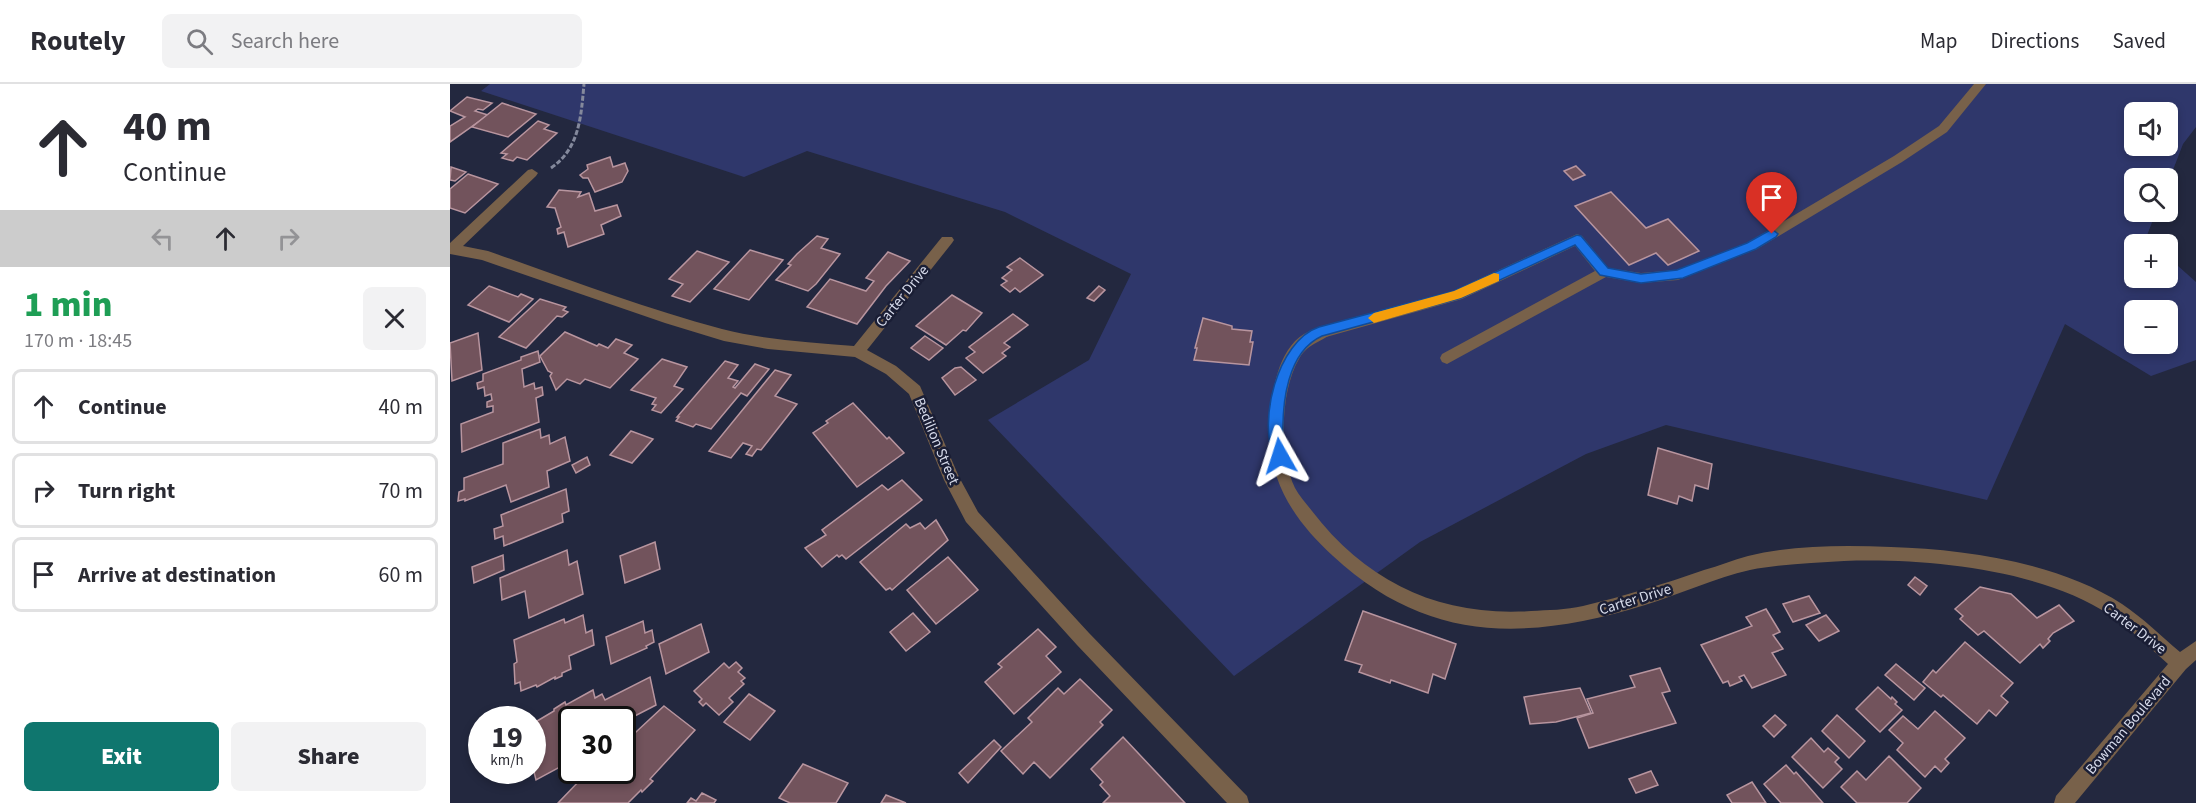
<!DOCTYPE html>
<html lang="en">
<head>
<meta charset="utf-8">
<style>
  :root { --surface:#fff; --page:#f2f2f3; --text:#2b2b33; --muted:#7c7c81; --line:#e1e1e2; --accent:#0f766e }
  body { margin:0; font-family:"Source Sans 3",sans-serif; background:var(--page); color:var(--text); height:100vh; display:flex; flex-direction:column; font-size:22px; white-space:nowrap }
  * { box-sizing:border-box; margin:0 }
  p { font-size:20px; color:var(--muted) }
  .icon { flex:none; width:33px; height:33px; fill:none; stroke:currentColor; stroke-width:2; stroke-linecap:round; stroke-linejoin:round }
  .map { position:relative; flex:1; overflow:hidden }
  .panel { display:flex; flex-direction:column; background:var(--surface); width:450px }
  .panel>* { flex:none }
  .hud { background:#fff; color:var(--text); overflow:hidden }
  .fabs { position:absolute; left:1674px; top:18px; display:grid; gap:12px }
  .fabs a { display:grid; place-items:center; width:54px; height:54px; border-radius:9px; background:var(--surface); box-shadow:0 3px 9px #0003; font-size:30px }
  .speed { position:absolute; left:18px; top:622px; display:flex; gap:12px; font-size:30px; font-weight:700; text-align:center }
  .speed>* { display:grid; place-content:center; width:78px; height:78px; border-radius:50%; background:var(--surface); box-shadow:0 3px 9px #0003; line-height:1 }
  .speed small { font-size:15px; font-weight:400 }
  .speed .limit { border:3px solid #111; border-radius:9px; background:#fff; color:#111 }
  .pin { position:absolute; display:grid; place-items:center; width:51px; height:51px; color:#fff; margin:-62px -26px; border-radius:50% 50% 50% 0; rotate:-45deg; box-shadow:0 0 6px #0007 }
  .pin .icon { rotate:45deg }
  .me { position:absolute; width:66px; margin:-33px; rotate:354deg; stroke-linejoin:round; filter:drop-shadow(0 0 4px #0008) }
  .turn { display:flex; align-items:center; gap:21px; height:126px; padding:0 24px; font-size:27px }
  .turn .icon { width:78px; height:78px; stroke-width:2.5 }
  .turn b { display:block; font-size:42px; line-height:51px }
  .lanes { display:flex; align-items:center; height:57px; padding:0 24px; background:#0003; justify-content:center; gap:30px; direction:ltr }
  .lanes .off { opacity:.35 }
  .round { display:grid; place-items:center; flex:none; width:63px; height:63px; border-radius:9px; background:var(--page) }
  .overview { display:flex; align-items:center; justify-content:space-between; height:102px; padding:0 24px }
  h1 { font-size:36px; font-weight:800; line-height:45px; color:#1e9e55 }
  .action { display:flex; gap:12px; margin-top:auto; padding:12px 24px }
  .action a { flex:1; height:69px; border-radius:9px; background:var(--accent); color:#fff; font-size:24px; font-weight:800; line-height:69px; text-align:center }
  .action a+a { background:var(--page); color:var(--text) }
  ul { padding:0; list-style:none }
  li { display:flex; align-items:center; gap:18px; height:75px; margin:0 12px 9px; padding:0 12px; border:3px solid var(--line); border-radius:9px }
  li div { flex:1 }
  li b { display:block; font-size:22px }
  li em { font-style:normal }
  header { display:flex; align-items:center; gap:36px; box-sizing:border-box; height:84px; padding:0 30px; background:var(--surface); border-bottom:2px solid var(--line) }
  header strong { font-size:28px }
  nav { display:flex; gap:33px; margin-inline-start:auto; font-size:21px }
  .search { width:420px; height:54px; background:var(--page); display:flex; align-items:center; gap:15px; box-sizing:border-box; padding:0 21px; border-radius:9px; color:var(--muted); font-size:22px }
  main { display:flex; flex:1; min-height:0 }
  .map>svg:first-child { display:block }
  .green { fill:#2f376b; fill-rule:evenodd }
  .building { fill:#72535c; stroke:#b8959f; stroke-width:1.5 }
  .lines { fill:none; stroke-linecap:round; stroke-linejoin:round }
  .path { stroke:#84899c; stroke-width:3; stroke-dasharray:5 2; stroke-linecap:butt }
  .lane { fill:#78614a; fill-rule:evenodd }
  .street { fill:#78614a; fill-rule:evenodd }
  .route { fill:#1a73e8; stroke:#114b97; stroke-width:1.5 }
  .slow { fill:#f59e0b }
  .labels { text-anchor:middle; stroke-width:5; stroke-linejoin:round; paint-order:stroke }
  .street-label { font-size:15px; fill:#d6daea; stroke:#1a1e35 }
</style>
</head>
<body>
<header>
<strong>Routely</strong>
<div class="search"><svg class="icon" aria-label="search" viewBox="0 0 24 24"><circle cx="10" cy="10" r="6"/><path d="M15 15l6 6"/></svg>Search here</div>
<nav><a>Map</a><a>Directions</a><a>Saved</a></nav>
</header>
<main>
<section class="panel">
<div class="hud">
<div class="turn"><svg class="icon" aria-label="ahead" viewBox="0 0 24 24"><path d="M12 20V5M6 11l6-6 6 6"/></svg><div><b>40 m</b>Continue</div></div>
<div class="lanes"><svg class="icon off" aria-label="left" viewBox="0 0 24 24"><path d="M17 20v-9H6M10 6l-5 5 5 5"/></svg><svg class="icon" aria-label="ahead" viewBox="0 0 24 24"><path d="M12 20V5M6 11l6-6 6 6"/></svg><svg class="icon off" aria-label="right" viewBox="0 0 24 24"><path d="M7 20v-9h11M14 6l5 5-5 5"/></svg></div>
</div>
<div class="overview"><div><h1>1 min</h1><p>170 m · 18:45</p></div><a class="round"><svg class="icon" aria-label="close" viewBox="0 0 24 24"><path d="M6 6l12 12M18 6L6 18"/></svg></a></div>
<ul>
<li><svg class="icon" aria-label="ahead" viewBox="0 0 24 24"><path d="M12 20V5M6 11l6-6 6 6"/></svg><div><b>Continue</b></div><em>40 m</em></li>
<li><svg class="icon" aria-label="right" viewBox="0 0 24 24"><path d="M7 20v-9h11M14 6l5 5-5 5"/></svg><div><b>Turn right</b></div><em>70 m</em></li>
<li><svg class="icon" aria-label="arrive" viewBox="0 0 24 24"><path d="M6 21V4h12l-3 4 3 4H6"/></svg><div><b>Arrive at destination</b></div><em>60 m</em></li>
</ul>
<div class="action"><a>Exit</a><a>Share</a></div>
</section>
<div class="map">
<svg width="1746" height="719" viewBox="0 0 1746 719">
  <rect width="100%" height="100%" fill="#23283f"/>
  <!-- green -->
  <path class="green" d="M40,0h1706v43l-13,17 -15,39v-5h-34v34h22l-10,26 7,6h-19v34h34v-21l28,25v78l-45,16 -86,-52 -78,176 -321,-75 -80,29 -166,88 -186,134 -246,-256 101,-60 42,-86 -126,-62 -198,-61 -63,26 -263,-86zM1684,28h34v34h-34zM1684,226h34v34h-34z"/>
  <!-- building -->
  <g class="building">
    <path d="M17,13l25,6 -9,7 -5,-1 -3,2 13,4 -38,27v-16l15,-9 -15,-6z"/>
    <path d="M52,19l34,11 -28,23 -36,-10z"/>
    <path d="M88,37l11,4 -5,4 13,4 -30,27 -10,-3 -4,4 -11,-3 5,-4 -6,-1z"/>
    <path d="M160,73l3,10 12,-4 3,8 -6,11 -27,10 -7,-14h-5l-3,-3 8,-6 -1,-4z"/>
    <path d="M1126,82l9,9 -12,5 -9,-9z"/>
    <path d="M1,83l15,5 -11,9 -5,-1z"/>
    <path d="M18,90l30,10 -33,29 -15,-5v-19z"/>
    <path d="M109,106l22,2 -3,5 11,-4 6,18 22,-6 4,11 -20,9 3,9 -36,13 -4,-15 -6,2 -1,-5 4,-2 -6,-19 -8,-1z"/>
    <path d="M1161,108l35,36 22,-9 31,32 -31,14 -12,-12 -27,12 -54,-59z"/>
    <path d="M367,152l11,3 -7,9 19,6 -24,30 -8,7 -32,-11 15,-15 -3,-1 9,-10z"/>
    <path d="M300,166l33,10 -34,40 -35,-11z"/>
    <path d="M247,167l32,11 -39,40 -18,-6 11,-12 -14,-5z"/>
    <path d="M438,168l22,9 -24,25 -29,38 -50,-17 23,-28 36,12 8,-10 -8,-3z"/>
    <path d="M570,174l23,17 -23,17 -5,-4 -5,4 -9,-7 6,-4 -5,-3 10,-8 -5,-3z"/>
    <path d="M39,202l29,11 3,-3 12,5 -24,23 -41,-17z"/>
    <path d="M649,202l6,4 -11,11 -7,-3z"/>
    <path d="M502,211l30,18 -16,18 -3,-1 -17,15 -30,-19z"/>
    <path d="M90,215l26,8 -3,3 5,2 -6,5 -5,-1 -31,32 -27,-11z"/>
    <path d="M563,230l15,11 -24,18 6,4 -8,6 4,3 -23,17 -17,-15 9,-6 -6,-5z"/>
    <path d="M753,234l29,8v3l20,2 -2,11h3l-4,23 -55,-5 3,-12h-2z"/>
    <path d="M115,248l32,14 2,-2 9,4 8,-9 16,6 -8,8 14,6 -28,29 -25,-9 -5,5 -13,-5 -11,11 -6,-14 2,-3 -4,-2 -8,-15z"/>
    <path d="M28,249l4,37 -30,11 -2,-38z"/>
    <path d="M475,252l18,12 -14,12 -18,-12z"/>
    <path d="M88,267l2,11 -18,7 2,18 10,-4 1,6 7,-2 1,8 -7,3 3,24 -77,30 -1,-28 32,-12v-6l-6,1v-5l5,-2 -1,-6 -6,2 -1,-9 -6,2 -1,-6 6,-2v-7l38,-14v-3z"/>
    <path d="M212,275l25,8 -13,19 9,3 -22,24 -9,-3 4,-5 -4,-1 4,-6 -25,-8z"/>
    <path d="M275,277l13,4 -10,13 10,3 -5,6 2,1 20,-24 14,5 -22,27 -6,-3 -30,36 -15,-5 -3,3 -17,-6 3,-4h-2z"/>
    <path d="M511,283l15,13 -21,15 -13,-17 13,-10z"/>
    <path d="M325,286l16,5 -16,21 22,8 -36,46 -4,-1 -5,7 -6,-2 6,-8 -9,-3 -12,15 -22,-7z"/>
    <path d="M403,319l34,36 2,-2 15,16 -47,34 -44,-54 15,-10 -2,-2z"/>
    <path d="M90,345l1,9 8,-3 1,9 15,-7 5,24 -23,10 2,16 -38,15 -5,-17 -41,16v-2l-7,2 1,-9 5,-2v-12l39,-14v-21z"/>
    <path d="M181,347l22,8 -21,24 -22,-8z"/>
    <path d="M1208,364l54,16 -4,25 -13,-4 -3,16 -13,-5 -2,8 -29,-9z"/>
    <path d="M137,373l3,8 -14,8 -4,-8z"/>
    <path d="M452,396l20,20 -76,59 -4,-4 -3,2 -2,-2 -15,12 -17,-19 21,-13 -4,-5 60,-45 6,5z"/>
    <path d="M116,405l3,22 -7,3 1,8 -59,24 -1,-10 -8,3 -1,-10 9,-3 -2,-11z"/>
    <path d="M486,436l12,20 -56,50 -2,-2 -4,2 -26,-28 46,-38 4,4 10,-5 5,6z"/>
    <path d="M205,458l5,27 -35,14 -5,-27z"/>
    <path d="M117,466l2,15 8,-4 6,33 -54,24 -4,-27 -23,9 -2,-22z"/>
    <path d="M53,471l1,15 -30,13 -2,-16z"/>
    <path d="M498,473l30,33 -42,34 -29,-34z"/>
    <path d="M1465,493l12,9 -7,9 -12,-10z"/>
    <path d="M1530,503l31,7 26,24 22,-13 15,16 -21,12 -5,6 2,2 -7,7 -3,-4 -20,19 -36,-32 -6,4 -18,-16 3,-3 -8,-7z"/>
    <path d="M1359,512l11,17 -27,9 -10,-18z"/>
    <path d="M1316,525l14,23 -7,3 10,14 -11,4 14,22 -34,13 -8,-13 -5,2 3,4 -12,5 -2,-5 -5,2 -22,-38 51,-19 -6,-9z"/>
    <path d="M913,527l93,33 -11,35 -12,-5 -5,19 -37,-13 -1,3 -31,-11 3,-7 -17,-5z"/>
    <path d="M463,529l17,19 -24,19 -16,-19z"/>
    <path d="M133,531l3,18 6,-3 2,15 -25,11 2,13 -9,4v3l-7,3v-2l-18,10 -1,-2 -15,6 -1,-9 -5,2 -1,-20 3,-2 -3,-22 50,-21 1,4z"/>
    <path d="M1376,531l13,16 -20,10 -13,-16z"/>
    <path d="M193,537l2,12 7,-3 2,12 -8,4 1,2 -36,16 -5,-27z"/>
    <path d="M251,540l8,28 -43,22 -7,-30z"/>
    <path d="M588,545l18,18 -10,9 15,16 -47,42 -29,-32 17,-15 -4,-3z"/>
    <path d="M1515,558l48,41 -12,13 7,6 -12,14 -7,-6 -12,14 -34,-29 -2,2 -18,-15 10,-12 3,3z"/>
    <path d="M286,578l6,6 -4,4 7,6 -4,3 3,3 -15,14 4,4 -14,13 -13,-12 -3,3 -4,-4 3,-3 -8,-8 30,-28 5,5z"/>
    <path d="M1446,580l29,24 -11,12 -29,-25z"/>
    <path d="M1210,584l10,23 -8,2 14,30 -87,25 -12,-30 16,-5 -6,-14 48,-12 -5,-11z"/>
    <path d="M200,593l6,28 -31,16 -3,5v-6h-50v43l-1,-2 -35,19 -4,-16 6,-3 -4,-13 -2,1v-25l22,-13v-2l11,-7 1,3 27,-15 2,8 7,-4 3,6z"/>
    <path d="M630,595l32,31 -12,12 3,3 -53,53 -16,-16 -11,12 -22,-23 31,-29 -4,-4 30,-30 6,6z"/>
    <path d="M1428,603l13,12 1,-2 5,5 -2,2 7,6 -22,22 -24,-23z"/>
    <path d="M1130,604l11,25 -35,9 -26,2 -6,-27z"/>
    <path d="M299,610l26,17 -25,29 -26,-18z"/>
    <path d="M214,622l31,24 -45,49 3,2 -11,11 -1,-2 -13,13h-70l26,-27 4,3 9,-8h25v-26z"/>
    <path d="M1485,627l30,27 -20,21 4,4 -8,9 -6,-6 -10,11 -28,-27 6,-7 -14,-13 14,-14 15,13z"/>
    <path d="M1325,631l11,10 -12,12 -11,-11z"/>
    <path d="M1387,631l28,26 -16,17 -27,-27z"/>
    <path d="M673,653l62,66h-82l7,-7 -10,-11 3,-3 -12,-13z"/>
    <path d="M1361,654l13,14 4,-4 11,10 -4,4 7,7 -19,19 -31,-31z"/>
    <path d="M544,656l7,7 -33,36 -9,-10z"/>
    <path d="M1439,672l32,32 -14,15h-50l-16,-16 16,-16 9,9z"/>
    <path d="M353,680l45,19 -12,20h-46l-11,-5z"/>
    <path d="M1336,681l8,9 2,-2 27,31h-42l-17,-19z"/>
    <path d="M1201,687l7,14 -22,8 -7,-14z"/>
    <path d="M1302,698l14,21h-34l-5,-8z"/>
    <path d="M252,709l14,7 -2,3h-27l4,-5 5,3z"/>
    <path d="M436,711l20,8h-25z"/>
  </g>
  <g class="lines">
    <!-- path -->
    <path class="path" d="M101,84c29,-20 30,-52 33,-84"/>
    <!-- lane -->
    <path class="lane" d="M1524,0h12l-39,48 -45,30 -145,87 -79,31 -37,3 -35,-6 -159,87 -5,-2 -2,-4 2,-4 153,-83 -20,-25 -113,53 -136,38 -7,-6 7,-6 127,-34 124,-57 5,2 26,32 33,5 36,-3 70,-27 147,-87 45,-30z"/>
    <!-- street -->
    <g class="street">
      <path d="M82,85l6,4 -2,3 -73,70 25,5c77,27 155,57 234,78 43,11 88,13 132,17l88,-109h10l2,3 -2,3 -85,107 29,16 24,20 39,91 19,35 111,121 158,163 2,7h-22l-150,-158 -111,-123 -22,-42 -35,-86 -23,-20 -31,-17 -87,-8 -44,-8 -59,-18 -183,-63 -32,-6v-11l78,-73z"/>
      <path d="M876,241l5,2 2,4c-8,11 -24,10 -34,28 -19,32 -20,96 -4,129 4,8 11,15 17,23 55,72 129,106 219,100 17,-1 35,-1 52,-5 41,-10 81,-22 121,-36 15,-4 29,-10 44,-14 45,-11 96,-11 143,-9 74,2 168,16 231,57 21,14 39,32 58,48l16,-11v19l-10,9 -111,134h-21l2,-7 112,-132c-19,-17 -37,-35 -58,-49 -69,-46 -185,-57 -266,-54 -31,2 -64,3 -94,9 -35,8 -70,24 -105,35 -118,36 -217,39 -312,-49 -34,-31 -61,-68 -63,-115 -1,-32 3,-88 34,-107 7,-4 15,-6 22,-9z"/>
    </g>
  </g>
  <!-- route -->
  <path class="route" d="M1322,145l6,5 -2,3 -20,12 -73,29 -42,5 -41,-8 -25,-30 -114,53 -139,38c-35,16 -40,67 -39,101 0,8 5,15 2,23h-10c-18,-37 2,-119 44,-133l135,-36 123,-56 4,1 27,32 33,6 36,-4 70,-27z"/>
  <!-- slow -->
  <path class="slow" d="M1044,189l5,1v7l-38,17 -87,25 -6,-5 6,-5 80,-22z"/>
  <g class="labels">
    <!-- street labels -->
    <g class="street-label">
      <text transform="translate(452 212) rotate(-51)" y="5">Carter Drive</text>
      <text transform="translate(487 357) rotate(67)" y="5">Bedilion Street</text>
      <text transform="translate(1185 515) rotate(-17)" y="5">Carter Drive</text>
      <text transform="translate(1685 544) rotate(37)" y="5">Carter Drive</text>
      <text transform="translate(1678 641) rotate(-50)" y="5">Bowman Boulevard</text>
    </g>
  </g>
</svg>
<div class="fabs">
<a><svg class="icon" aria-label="sound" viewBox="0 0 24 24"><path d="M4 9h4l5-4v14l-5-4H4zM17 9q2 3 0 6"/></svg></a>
<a><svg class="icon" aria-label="search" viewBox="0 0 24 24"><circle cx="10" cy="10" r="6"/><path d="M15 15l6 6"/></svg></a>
<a>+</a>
<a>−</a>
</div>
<div class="speed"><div>19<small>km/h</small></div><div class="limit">30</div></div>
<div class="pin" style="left:1322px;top:150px;background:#d93025"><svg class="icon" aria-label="arrive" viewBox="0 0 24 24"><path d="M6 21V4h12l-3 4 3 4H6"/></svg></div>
<svg class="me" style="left:830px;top:372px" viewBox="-20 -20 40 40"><path d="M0-17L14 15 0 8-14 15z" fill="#1a73e8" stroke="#fff" stroke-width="4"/></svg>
</div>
</main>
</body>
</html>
